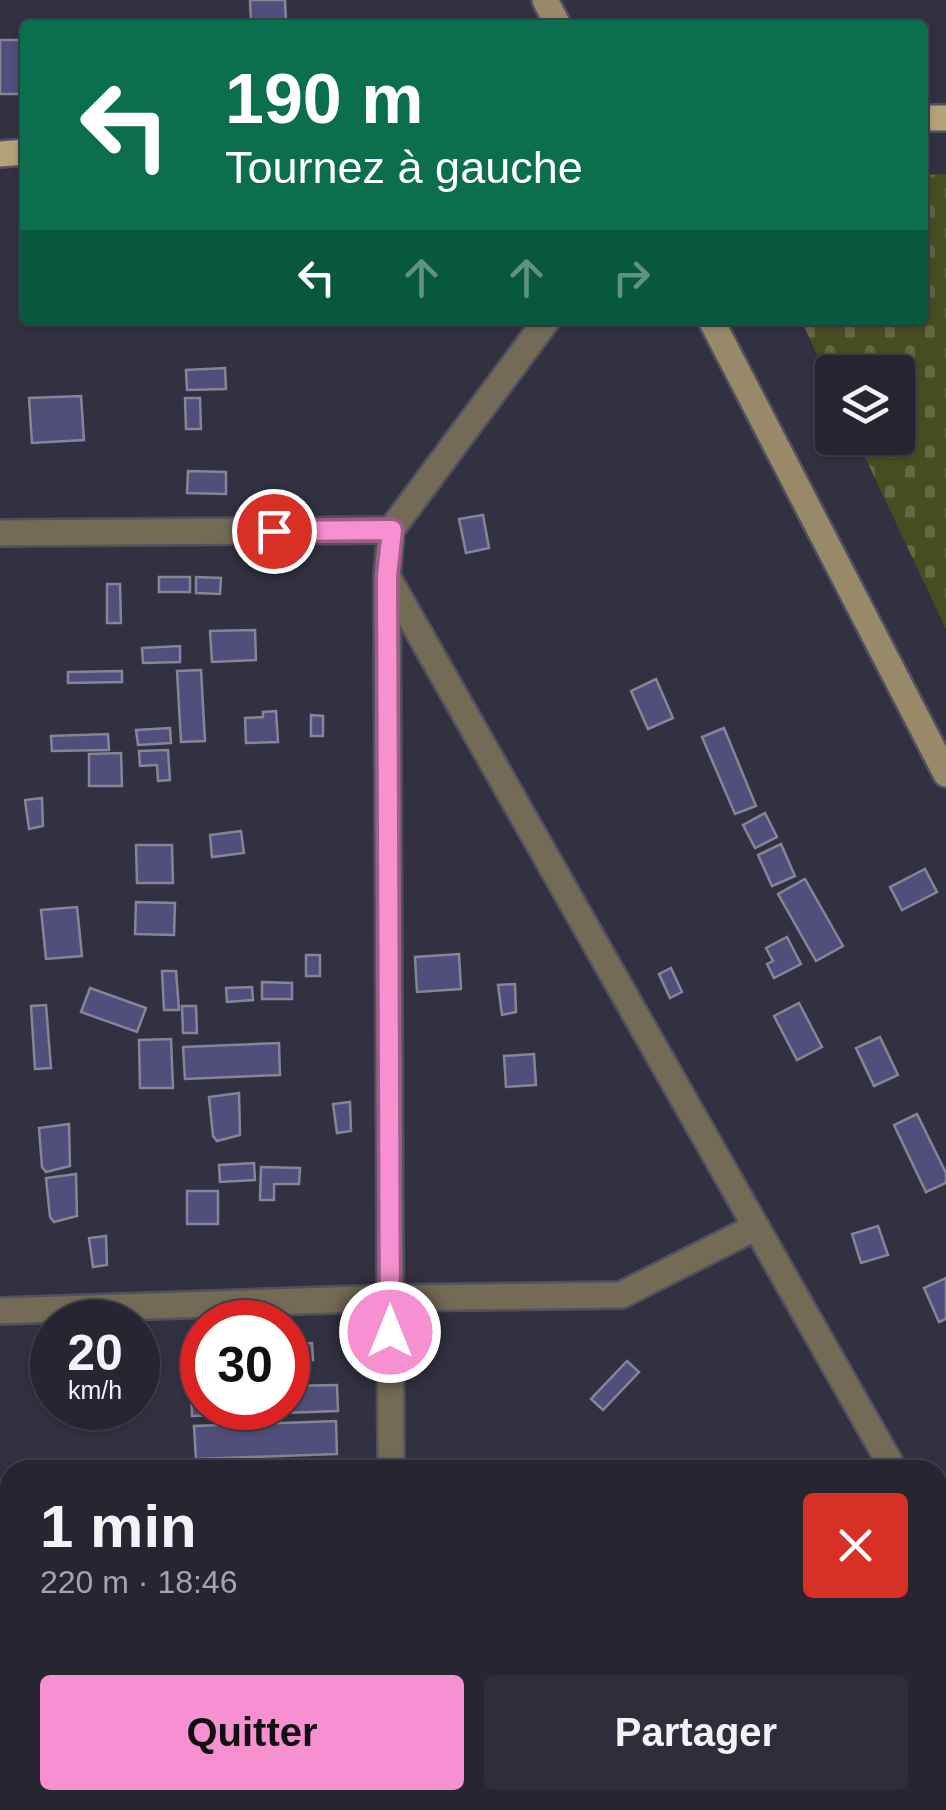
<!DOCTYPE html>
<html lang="fr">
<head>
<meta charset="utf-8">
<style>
  :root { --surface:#262531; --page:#2e2d39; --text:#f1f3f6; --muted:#a4a5ab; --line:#42424d; --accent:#f690d0 }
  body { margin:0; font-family:Helvetica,sans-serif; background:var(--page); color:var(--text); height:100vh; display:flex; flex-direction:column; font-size:38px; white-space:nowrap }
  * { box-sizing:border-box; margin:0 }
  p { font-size:32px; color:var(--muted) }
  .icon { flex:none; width:55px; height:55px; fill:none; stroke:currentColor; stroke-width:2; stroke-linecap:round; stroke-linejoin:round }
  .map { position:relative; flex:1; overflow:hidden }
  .sheet { position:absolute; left:0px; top:1460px; width:948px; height:350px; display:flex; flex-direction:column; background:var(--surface); border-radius:30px 30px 0 0; box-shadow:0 2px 8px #0004,0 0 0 2px var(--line) }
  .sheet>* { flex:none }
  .guide { position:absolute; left:20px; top:20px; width:908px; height:305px; border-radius:10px; box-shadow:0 2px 8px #0004,0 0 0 2px var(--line); background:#0b6e4f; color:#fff; overflow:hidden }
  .tools { position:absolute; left:815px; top:355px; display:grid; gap:20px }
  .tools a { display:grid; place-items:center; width:100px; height:100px; border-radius:10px; background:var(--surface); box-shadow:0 2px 8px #0004,0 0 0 2px var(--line); font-size:50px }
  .speed { position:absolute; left:30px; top:1300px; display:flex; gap:20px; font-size:50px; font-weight:700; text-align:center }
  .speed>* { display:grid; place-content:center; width:130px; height:130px; border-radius:50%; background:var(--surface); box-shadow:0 2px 8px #0004,0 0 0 2px var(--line); line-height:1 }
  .speed small { font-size:25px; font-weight:400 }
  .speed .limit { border:15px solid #d22; background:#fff; color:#111 }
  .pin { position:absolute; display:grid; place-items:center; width:85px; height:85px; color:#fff; margin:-42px; border:5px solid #fff; border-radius:50%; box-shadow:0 2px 10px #0007 }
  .me { position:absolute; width:110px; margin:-55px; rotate:0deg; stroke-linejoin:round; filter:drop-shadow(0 0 8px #0008) }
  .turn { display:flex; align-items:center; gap:35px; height:210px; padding:0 40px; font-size:45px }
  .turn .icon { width:130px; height:130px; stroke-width:2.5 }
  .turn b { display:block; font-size:70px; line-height:85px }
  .lanes { display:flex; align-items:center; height:95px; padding:0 40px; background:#0003; justify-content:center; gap:50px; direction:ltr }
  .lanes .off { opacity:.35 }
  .round { display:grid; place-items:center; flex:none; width:105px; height:105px; border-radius:10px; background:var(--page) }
  .summary { display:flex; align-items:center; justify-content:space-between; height:170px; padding:0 40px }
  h1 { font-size:60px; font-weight:600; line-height:75px }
  .primary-button { display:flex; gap:20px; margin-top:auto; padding:20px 40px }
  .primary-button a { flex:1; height:115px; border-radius:10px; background:var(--accent); color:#111; font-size:40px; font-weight:600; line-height:115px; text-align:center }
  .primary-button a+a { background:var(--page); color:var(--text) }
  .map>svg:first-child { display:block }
  .cemetery { fill:url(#cemetery-stones) }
  .building { fill:#514e7b; stroke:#868598; stroke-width:2.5 }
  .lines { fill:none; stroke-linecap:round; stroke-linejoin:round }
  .street-casing { stroke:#50505f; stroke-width:30 }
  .secondary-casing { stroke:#50505f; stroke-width:30 }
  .primary-casing { stroke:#50505f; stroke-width:30 }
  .street { stroke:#746b56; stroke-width:25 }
  .secondary { stroke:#988a69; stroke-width:25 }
  .primary { stroke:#b4a277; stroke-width:25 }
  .route-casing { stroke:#a05e87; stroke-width:25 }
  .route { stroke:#f690d0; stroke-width:18 }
</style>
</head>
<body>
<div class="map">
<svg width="946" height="1810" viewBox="0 0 946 1810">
  <defs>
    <pattern id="cemetery-stones" width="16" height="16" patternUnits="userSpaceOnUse" patternTransform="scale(2.5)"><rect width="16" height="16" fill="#484d21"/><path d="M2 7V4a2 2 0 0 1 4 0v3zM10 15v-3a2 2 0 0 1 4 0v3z" fill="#636742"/></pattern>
  </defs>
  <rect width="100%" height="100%" fill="#323141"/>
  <!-- cemetery -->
  <path class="cemetery" d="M946,174v455l-90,-191h42v-66h-66v15l-31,-67h121l1,-145z"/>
  <!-- building -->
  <g class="building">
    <path d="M250,0h35l1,22h-35z"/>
    <path d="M0,40h22l2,54h-24z"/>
    <path d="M225,368l1,21 -39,1 -1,-20z"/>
    <path d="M81,396l3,44 -52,3 -3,-45z"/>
    <path d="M185,398h15l1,31h-15z"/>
    <path d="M188,471l38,1v22l-39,-1z"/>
    <path d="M483,515l6,33 -23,5 -7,-34z"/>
    <rect x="159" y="577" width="31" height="15"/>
    <path d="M196,577l25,1 -1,16 -24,-1z"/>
    <path d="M107,584h13l1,39h-14z"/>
    <path d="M255,630l1,30 -44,2 -2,-31z"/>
    <path d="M180,646v16l-37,1 -1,-15z"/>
    <path d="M201,670l4,71 -24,1 -4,-71z"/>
    <path d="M122,671v11l-54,1v-11z"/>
    <path d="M656,679l17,39 -25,11 -17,-38z"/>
    <path d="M276,711l2,31 -32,1 -1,-25 18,-1v-5z"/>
    <path d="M311,715l12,1v20h-12z"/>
    <path d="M170,728l1,15 -33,2 -2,-15z"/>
    <path d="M724,728l32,78 -21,8 -33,-77z"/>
    <path d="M108,734l1,16 -57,1 -1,-15z"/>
    <path d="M168,750l2,30 -12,1 -1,-16 -17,1 -1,-15z"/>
    <path d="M121,753l1,33h-33v-32z"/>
    <path d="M42,798l1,28 -14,3 -4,-29z"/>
    <path d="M765,813l12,24 -22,11 -12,-23z"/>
    <path d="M241,831l3,22 -32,4 -2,-22z"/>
    <path d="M781,844l14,32 -23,10 -14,-31z"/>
    <path d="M136,845h36l1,38h-36z"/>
    <path d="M925,869l12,23 -35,18 -12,-23z"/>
    <path d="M805,879l38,67 -27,15 -38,-67z"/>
    <path d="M136,902l39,1 -1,32 -39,-1z"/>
    <path d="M77,907l5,49 -36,3 -5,-49z"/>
    <path d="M787,937l14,27 -27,14 -7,-14 6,-3 -7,-13z"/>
    <path d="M459,954l2,35 -44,3 -2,-35z"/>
    <rect x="306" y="955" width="14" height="21"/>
    <path d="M671,968l11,24 -12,6 -11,-24z"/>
    <path d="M162,971h14l3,39h-15z"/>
    <path d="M262,982l30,1v16h-30z"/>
    <path d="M515,984l1,28 -14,3 -4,-30z"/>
    <path d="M252,987l1,13 -26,2 -1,-14z"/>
    <path d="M90,988l56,20 -9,24 -56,-20z"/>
    <path d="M799,1003l23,44 -25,13 -23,-44z"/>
    <path d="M46,1005l5,63 -16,1 -4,-63z"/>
    <path d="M182,1006h14l1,27h-14z"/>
    <path d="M880,1037l18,38 -24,11 -18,-38z"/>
    <path d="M171,1039l2,49h-33l-1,-48z"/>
    <path d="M279,1043l1,32 -95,4 -2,-32z"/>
    <path d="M534,1054l2,31 -30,2 -2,-31z"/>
    <path d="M239,1093l1,42 -23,6 -4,-5 -4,-39z"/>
    <path d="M350,1102l1,29 -14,2 -4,-29z"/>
    <path d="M917,1114l29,59v10l-20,9 -32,-67z"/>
    <path d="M69,1124l1,42 -24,6 -4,-5 -3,-39z"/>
    <path d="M254,1163l1,17 -35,2 -1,-17z"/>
    <path d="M261,1167l39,1 -1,16h-25v16h-14z"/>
    <path d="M76,1174l1,42 -23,6 -4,-5 -4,-39z"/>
    <rect x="187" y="1191" width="31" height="33"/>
    <path d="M878,1226l10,29 -27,8 -9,-29z"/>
    <path d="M106,1236l1,29 -14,2 -4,-29z"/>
    <path d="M946,1278v41l-7,3 -15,-34z"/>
    <path d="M288,1330h11l1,14 12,-1 1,17 -25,1z"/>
    <path d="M627,1361l12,11 -36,38 -12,-11z"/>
    <path d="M337,1385l1,26 -146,5 -1,-27h11v19h86v-22z"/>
    <path d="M336,1421l1,33 -141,5 -2,-33z"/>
    <rect x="157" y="1800" width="42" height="10"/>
    <rect x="215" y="1800" width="48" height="10"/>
    <path d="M716,1800h12l5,6 -4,4h-25z"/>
    <path d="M845,1800h11l5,7 -3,3h-25z"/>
  </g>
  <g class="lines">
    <defs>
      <g id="street">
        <path d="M0,533l391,-3"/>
        <path d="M389,580l505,890"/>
        <path d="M0,1311l390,-13 231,-3 135,-68"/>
        <path d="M391,1470l-4,-894 4,-46 156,-210"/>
        <path d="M938,1547l8,11"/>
        <path d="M0,1565l5,245"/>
        <path d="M393,1800v10"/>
        <path d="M660,1810l11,-10"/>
      </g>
      <g id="secondary">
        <path d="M545,0l13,25"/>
        <path d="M711,320l235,454"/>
      </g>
      <g id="primary">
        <path d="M922,118h24"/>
        <path d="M0,154l25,-2"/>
      </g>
    </defs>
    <!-- street casing -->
    <use href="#street" class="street-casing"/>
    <!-- secondary casing -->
    <use href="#secondary" class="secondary-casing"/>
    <!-- primary casing -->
    <use href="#primary" class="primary-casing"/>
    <!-- street -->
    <use href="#street" class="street"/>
    <!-- secondary -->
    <use href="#secondary" class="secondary"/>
    <!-- primary -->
    <use href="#primary" class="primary"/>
  </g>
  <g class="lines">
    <defs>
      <path id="route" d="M274,531l118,-1 -5,46 3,756"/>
    </defs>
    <!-- route casing -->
    <use href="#route" class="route-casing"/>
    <!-- route -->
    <use href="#route" class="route"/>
  </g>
</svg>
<div class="tools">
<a><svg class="icon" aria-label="layers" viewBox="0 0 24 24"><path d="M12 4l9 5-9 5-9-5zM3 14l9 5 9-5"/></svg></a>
</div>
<div class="speed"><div>20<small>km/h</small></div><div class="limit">30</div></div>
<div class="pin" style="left:274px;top:531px;background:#d93025"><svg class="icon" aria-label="arrive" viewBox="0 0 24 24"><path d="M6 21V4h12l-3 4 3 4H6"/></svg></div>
<svg class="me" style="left:390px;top:1332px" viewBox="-20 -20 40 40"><circle r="17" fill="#f690d0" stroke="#fff" stroke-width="3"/><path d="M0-11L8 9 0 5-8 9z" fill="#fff"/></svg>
<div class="guide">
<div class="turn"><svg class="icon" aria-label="left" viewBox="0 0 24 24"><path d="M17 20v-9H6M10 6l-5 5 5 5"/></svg><div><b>190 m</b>Tournez à gauche</div></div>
<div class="lanes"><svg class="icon" aria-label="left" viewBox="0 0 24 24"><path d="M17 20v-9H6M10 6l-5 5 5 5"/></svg><svg class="icon off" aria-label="ahead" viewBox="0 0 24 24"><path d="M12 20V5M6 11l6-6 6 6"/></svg><svg class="icon off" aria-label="ahead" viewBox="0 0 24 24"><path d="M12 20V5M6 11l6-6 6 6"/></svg><svg class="icon off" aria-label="right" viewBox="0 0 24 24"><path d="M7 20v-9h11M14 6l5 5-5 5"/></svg></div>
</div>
<section class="sheet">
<div class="summary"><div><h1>1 min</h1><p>220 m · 18:46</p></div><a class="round" style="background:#d93025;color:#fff"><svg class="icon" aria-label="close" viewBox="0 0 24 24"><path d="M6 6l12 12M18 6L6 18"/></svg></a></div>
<div class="primary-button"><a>Quitter</a><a>Partager</a></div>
</section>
</div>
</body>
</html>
